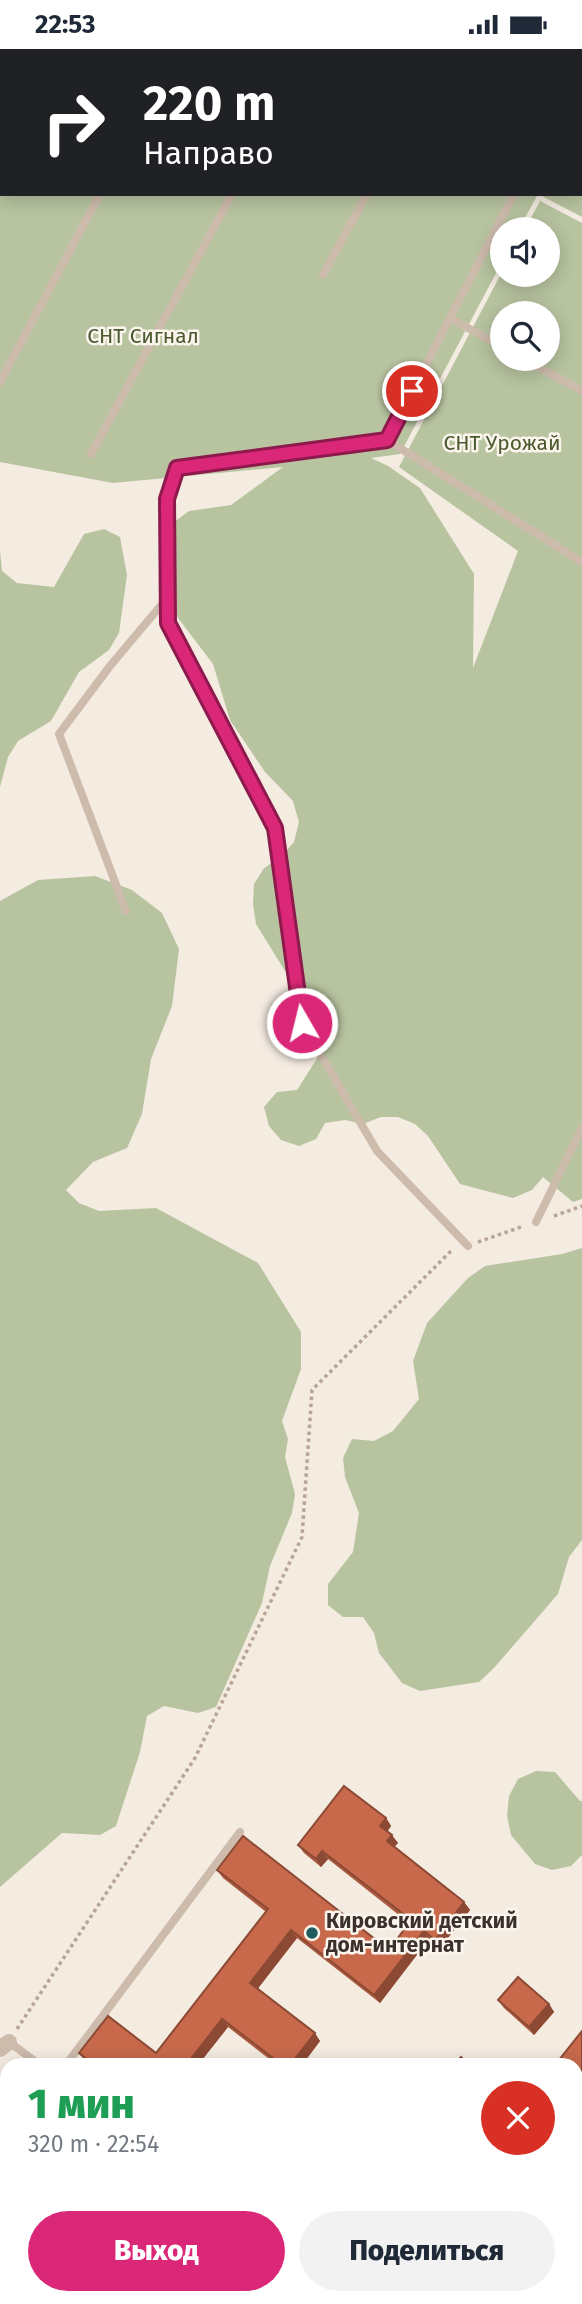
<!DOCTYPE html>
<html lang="ru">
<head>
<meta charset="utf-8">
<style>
  :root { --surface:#fff; --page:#f2f2f3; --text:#1f2937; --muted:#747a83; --accent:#db2777 }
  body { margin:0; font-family:"Fira Sans",sans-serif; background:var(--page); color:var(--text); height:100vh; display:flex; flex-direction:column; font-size:26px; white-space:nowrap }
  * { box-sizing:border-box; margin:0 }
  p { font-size:23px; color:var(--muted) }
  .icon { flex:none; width:38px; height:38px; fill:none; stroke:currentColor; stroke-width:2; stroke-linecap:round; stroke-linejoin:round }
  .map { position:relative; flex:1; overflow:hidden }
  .details { position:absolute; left:0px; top:2009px; width:583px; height:247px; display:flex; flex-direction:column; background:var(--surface); border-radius:21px 21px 0 0; box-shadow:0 4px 18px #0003 }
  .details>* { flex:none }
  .hud { position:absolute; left:0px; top:0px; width:583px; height:147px; box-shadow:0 4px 18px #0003; background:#202124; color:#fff; overflow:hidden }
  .fabs { position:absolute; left:490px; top:168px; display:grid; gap:14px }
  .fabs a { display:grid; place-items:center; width:70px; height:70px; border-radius:50%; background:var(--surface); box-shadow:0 4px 18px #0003; font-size:35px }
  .pin { position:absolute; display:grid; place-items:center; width:60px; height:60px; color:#fff; margin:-30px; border:4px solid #fff; border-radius:50%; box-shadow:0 2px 7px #0007 }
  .me { position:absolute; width:77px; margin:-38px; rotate:352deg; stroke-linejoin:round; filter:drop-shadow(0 0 5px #0008) }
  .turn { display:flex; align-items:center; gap:24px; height:147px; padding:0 28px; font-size:32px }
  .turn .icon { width:91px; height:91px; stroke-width:2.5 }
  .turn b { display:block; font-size:49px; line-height:60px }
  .round { display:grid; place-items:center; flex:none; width:74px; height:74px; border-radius:37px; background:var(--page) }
  .head { display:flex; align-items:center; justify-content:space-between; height:119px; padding:0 28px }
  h1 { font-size:42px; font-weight:800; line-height:52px; color:#1e9e55 }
  .primary-button { display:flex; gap:14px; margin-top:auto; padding:14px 28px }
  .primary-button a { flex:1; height:80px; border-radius:42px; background:var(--accent); color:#fff; font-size:28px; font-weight:800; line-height:80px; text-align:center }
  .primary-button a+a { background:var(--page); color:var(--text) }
  .status { display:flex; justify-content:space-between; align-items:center; height:49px; padding:0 35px; background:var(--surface); direction:ltr }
  .status svg { height:19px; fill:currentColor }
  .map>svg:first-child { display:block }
  .green { fill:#b8c4a0; fill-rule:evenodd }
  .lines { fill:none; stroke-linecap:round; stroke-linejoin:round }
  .path { stroke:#b9a596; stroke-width:3.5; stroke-dasharray:3.5 3.5; stroke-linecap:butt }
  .lane { stroke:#cdbbac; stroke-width:8 }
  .street { stroke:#cdbbac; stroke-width:16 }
  .wall { fill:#ac5a40 }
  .shaded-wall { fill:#8c4a34 }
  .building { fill:#c8694b; stroke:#8c4a34; stroke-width:2 }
  .route-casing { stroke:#8e194d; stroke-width:18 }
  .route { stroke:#db2777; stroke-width:12 }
  .poi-dot { fill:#1f5a5e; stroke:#fbf5ee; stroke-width:2.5 }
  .labels { text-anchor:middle; stroke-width:5; stroke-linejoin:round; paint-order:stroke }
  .park-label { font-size:21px; fill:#4a5a2e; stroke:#fbf5ee }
  .poi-label { font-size:21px; font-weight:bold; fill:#3b302b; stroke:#fbf5ee; text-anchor:start }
</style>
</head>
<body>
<div class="status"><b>22:53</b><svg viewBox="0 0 49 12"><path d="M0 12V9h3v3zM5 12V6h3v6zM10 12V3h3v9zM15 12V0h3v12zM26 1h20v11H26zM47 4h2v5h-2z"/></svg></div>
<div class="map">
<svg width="582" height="2255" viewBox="0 0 582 2255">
  <rect width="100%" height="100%" fill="#f4ebe1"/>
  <!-- green -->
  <g class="green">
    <path d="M0,0h582v168l-44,-23 -19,35h-17v33l-102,192 -29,4 17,8 32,22 54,86 -1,94 45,-117 -119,-84 103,-195v3h46v-46h-23l15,-28 42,22v976l-9,3 -30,-25 -11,13 -19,8 -53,-14 -32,-48 -13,-12 -17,-7h-17l-18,7 -18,-4 -20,3 -9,16 -17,7 -18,-6 -12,-14 -5,-19 13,-15 20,-2 21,-33 -4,-39 -58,-94 -3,-20 1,-20 10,-16 17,-11 13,-15 5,-20 -6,-21 -28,-29 -35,-52 -17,-56 -35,-46 -16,-34 -3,-20 11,-39 19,-14 42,-6 52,-38 -170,16 -113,-21zM2,2h579v143h-579zM502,264h46v46h-46z"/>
    <path d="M104,480l16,8 7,38 -8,58 -10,17 -30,22 -28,49 -33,20 -10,16 -8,30v-236l2,20 15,12 37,4 30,-53z"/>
    <path d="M95,827l37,14 30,23 17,36 -7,57 -21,53 -9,55 -15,34 -34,14 -27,28 13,13 20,8 57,-3 102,55 43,69v37l-19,52 6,18 -3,18 10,37 -3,19 -22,53 -8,37 -46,104 -18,6 -34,-7 -17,10 -7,36 -24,74 -16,9 -38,-2 -62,54v-986l38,-21z"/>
    <path d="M582,1199v292l-13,17 -11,37 -65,75 -14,13 -59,9 -18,-8 -23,-30 -5,-20 -11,-16h-20l-15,-12v-21l25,-32 6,-39 -14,-36 -2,-19 9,-19 22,2 19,-10 26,-32 -6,-38 14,-38 41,-45 17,-12 77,-12z"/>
    <path d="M536,1722l19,1 25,29h2v54l-11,11 -19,4 -17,-6 -24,-29 -4,-19 2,-20 9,-17z"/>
    <path d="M7,2105v144h176l4,6h-187v-139z"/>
  </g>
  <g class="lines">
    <!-- path -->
    <g class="path">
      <path d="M554,1167l28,-10"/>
      <path d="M478,1193l46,-16"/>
      <path d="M17,1980l178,-271 107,-221 10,-147 138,-138 4,-2"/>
    </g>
    <!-- lane -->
    <g class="lane">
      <path d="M36,2l1,-2"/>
      <path d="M177,2l1,-2"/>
      <path d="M309,2l1,-2"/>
      <path d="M446,2l1,-2"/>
      <path d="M581,16l1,-2"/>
      <path d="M0,69l2,-3"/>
      <path d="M323,226l44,-81"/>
      <path d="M450,269l52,29"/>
      <path d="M524,310l58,32"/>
      <path d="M0,333l100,-188"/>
      <path d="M387,391l127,-246"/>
      <path d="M91,405l141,-260"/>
      <path d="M126,862l-67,-177 51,-68 58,-69"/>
      <path d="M536,1173l46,-94"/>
      <path d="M468,1197l-91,-95 -75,-128 -27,-195 -107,-205 -1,-124 11,-31 209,-28 195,122"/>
      <path d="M9,1993l31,23"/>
      <path d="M66,2016l174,-233"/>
      <path d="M496,2249l1,6"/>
    </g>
    <!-- street -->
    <path class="street" d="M0,2000l9,-7"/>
  </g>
  <!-- wall -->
  <g class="wall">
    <path d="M386,1769l5,8 -4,5 11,12 -4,4 70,55 6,8 -30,38 -11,-9 -49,64 -83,-65 -39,50 62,53 -18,24h-25l-49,-38 -30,38h-109l-4,-4 -6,-8h77l110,-141 -43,-34 -6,-8 172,80 20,-27 -81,-64 -7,8 -17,-14 -6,-8z"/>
    <path d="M498,1951l51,4 5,8 -20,23 -30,-27z"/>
    <path d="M582,1982v83l-6,-5v-44z"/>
    <path d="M306,2249h38l-4,6h-26z"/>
  </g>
  <!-- shaded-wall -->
  <g class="shaded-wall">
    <path d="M386,1769l5,8 -5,8 -6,-8z"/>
    <path d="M392,1786l6,8 -6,6 -5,-8z"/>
    <path d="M322,1802l6,8 -7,8 -5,-8z"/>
    <path d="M464,1853l6,8 -30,38 -5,-8z"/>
    <path d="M291,1881l6,8 -41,53 -6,-8z"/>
    <path d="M424,1882l5,8 -49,64 -6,-8z"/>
    <path d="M549,1955l5,8 -20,23 -5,-8z"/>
    <path d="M222,1970l6,8 -30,38h-12z"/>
    <path d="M315,1984l5,8 -18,24h-12z"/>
    <path d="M582,2032v32l-6,-9v-15z"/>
    <path d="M232,2249h6l-3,4z"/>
    <path d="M324,2249h20l-4,6h-17l-2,-3z"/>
  </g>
  <!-- building -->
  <g class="building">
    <path d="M344,1737l42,32 -6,8 12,9 -5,6 77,61 -29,38 -11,-9 -50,64 -83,-65 -41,53 65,50 -25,32h-8l-60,-46 -36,46h-92l-15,-12 29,-37 48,37 112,-144 -51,-39 26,-34 146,114 22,-30 -89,-69 -6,8 -18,-14z"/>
    <path d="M518,1928l31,27 -20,23 -31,-27z"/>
    <path d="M582,1982v50l-6,8v-24h-21z"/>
    <path d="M461,2008l8,8h-15z"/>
    <path d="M24,2011l7,5h-11z"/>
    <path d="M367,2249h82l8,6h-95z"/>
  </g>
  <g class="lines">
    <defs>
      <path id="route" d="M302,974l-27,-195 -107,-205 -1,-124 10,-31 210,-28 25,-49"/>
    </defs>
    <!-- route casing -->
    <use href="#route" class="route-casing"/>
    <!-- route -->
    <use href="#route" class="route"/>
  </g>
  <!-- markers -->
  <circle class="poi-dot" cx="312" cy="1884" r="7"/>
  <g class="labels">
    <!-- park labels -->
    <g class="park-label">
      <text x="143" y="294">СНТ Сигнал</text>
      <text x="502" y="401">СНТ Урожай</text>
    </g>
    <!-- poi labels -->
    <g class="poi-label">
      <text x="326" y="1879">Кировский детский<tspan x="326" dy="24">дом-интернат</tspan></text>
    </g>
  </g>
</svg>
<div class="fabs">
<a><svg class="icon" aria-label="sound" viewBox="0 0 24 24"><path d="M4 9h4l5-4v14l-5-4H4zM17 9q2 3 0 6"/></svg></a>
<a><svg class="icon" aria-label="search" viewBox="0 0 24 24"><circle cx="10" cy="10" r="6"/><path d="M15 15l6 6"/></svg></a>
</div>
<div class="pin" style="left:412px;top:342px;background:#d93025"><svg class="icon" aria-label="arrive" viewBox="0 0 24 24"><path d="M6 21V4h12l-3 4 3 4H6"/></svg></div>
<svg class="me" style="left:302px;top:974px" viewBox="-20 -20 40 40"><circle r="17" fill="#db2777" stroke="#fff" stroke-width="3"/><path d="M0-11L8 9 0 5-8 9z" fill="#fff"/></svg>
<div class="hud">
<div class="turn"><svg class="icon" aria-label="right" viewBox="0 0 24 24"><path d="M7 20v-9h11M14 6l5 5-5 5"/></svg><div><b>220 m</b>Направо</div></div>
</div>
<section class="details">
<div class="head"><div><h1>1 мин</h1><p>320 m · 22:54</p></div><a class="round" style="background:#d93025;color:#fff"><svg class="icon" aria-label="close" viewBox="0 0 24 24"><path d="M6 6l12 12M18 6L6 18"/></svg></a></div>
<div class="primary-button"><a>Выход</a><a>Поделиться</a></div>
</section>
</div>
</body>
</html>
